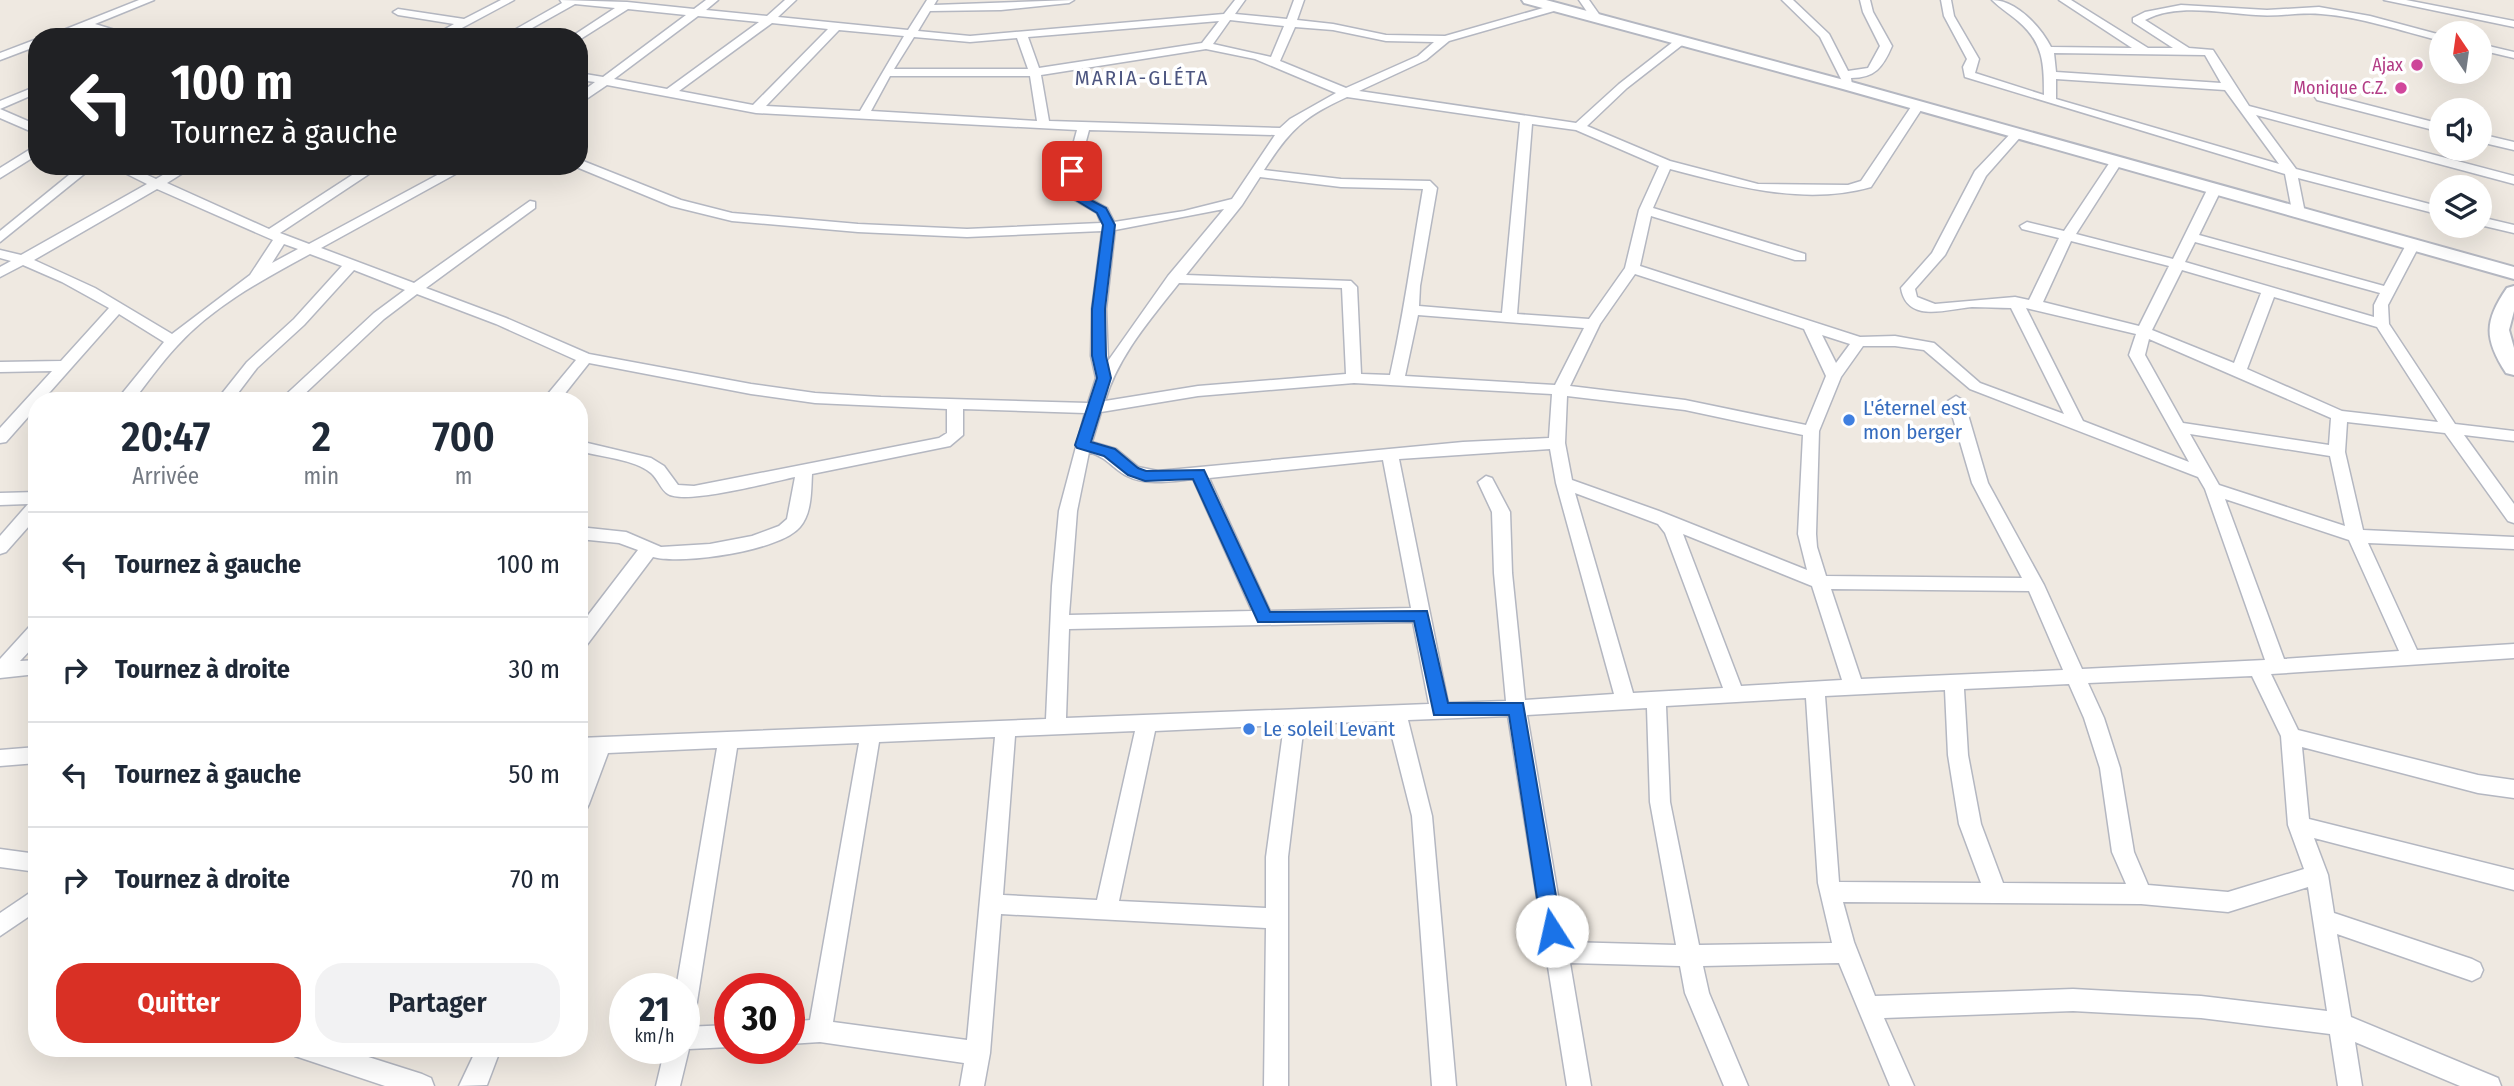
<!DOCTYPE html>
<html lang="fr">
<head>
<meta charset="utf-8">
<style>
  :root { --surface:#fff; --page:#f2f2f3; --text:#1f2937; --muted:#747a83; --line:#e0e1e3; --accent:#d93025 }
  body { margin:0; font-family:"Fira Sans Condensed",sans-serif; background:var(--page); color:var(--text); height:100vh; display:flex; flex-direction:column; font-size:26px; white-space:nowrap }
  * { box-sizing:border-box; margin:0 }
  p { font-size:23px; color:var(--muted) }
  .icon { flex:none; width:38px; height:38px; fill:none; stroke:currentColor; stroke-width:2; stroke-linecap:round; stroke-linejoin:round }
  .map { position:relative; flex:1; overflow:hidden }
  .drawer { position:absolute; left:28px; top:392px; width:560px; height:665px; display:flex; flex-direction:column; background:var(--surface); border-radius:28px; box-shadow:0 7px 28px #0002 }
  .drawer>* { flex:none }
  .top-card { position:absolute; left:28px; top:28px; width:560px; height:147px; border-radius:28px; box-shadow:0 7px 28px #0002; background:#202124; color:#fff; overflow:hidden }
  .needle { width:46px; rotate:347deg }
  .fabs { position:absolute; left:2429px; top:21px; display:grid; gap:14px }
  .fabs a { display:grid; place-items:center; width:63px; height:63px; border-radius:50%; background:var(--surface); box-shadow:0 7px 28px #0002; font-size:35px }
  .speed { position:absolute; left:609px; top:973px; display:flex; gap:14px; font-size:35px; font-weight:700; text-align:center }
  .speed>* { display:grid; place-content:center; width:91px; height:91px; border-radius:50%; background:var(--surface); box-shadow:0 7px 28px #0002; line-height:1 }
  .speed small { font-size:18px; font-weight:400 }
  .speed .limit { border:10px solid #d22; background:#fff; color:#111 }
  .pin { position:absolute; display:grid; place-items:center; width:60px; height:60px; color:#fff; margin:-30px; border-radius:14px; box-shadow:0 4px 10px #0006 }
  .me { position:absolute; width:77px; margin:-38px; rotate:350deg; stroke-linejoin:round; filter:drop-shadow(0 0 5px #0008) }
  .turn { display:flex; align-items:center; gap:24px; height:147px; padding:0 28px; font-size:32px }
  .turn .icon { width:91px; height:91px; stroke-width:2.5 }
  .turn b { display:block; font-size:49px; line-height:60px }
  .eta { display:flex; justify-content:space-evenly; align-items:center; height:119px; text-align:center }
  .eta b { font-size:42px; font-weight:600; line-height:49px }
  .primary-button { display:flex; gap:14px; margin-top:auto; padding:14px 28px }
  .primary-button a { flex:1; height:80px; border-radius:28px; background:var(--accent); color:#fff; font-size:28px; font-weight:600; line-height:80px; text-align:center }
  .primary-button a+a { background:var(--page); color:var(--text) }
  ul { padding:0; list-style:none }
  li { display:flex; align-items:center; gap:21px; height:105px; padding:0 28px; border-top:2px solid var(--line) }
  li div { flex:1 }
  li b { display:block; font-size:26px }
  li em { font-style:normal }
  .map>svg:first-child { display:block }
  .lines { fill:none; stroke-linecap:round; stroke-linejoin:round }
  .street-casing { stroke:#b4b7c1; stroke-width:3 }
  .secondary-casing { stroke:#b4b7c1; stroke-width:4 }
  .street { fill:#fff; fill-rule:evenodd }
  .secondary { fill:#fff; fill-rule:evenodd }
  .route { fill:#1a73e8; stroke:#114b97; stroke-width:2 }
  .hotel-dot { fill:#d1479c; stroke:#fff; stroke-width:2.5 }
  .shop-dot { fill:#3f7fe0; stroke:#fff; stroke-width:2.5 }
  .labels { text-anchor:middle; stroke-width:7; stroke-linejoin:round; paint-order:stroke }
  .far-hotel-label { font-size:18px; fill:#b23c85; stroke:#fff; text-anchor:end }
  .far-quarter-label { font-size:21px; letter-spacing:2px; fill:#4d5680; stroke:#fff }
  .shop-label { font-size:21px; fill:#366cbe; stroke:#fff; text-anchor:start }
</style>
</head>
<body>
<div class="map">
<svg width="2514" height="1086" viewBox="0 0 2514 1086">
  <rect width="100%" height="100%" fill="#efe9e1"/>
  <g class="lines">
    <defs>
      <g id="street">
        <path d="M139,0h15l-59,24 43,13h-20l-34,-9 -22,9h-16z"/>
        <path d="M501,0h13l-69,37h-14l23,-13 -56,-9 -5,-3 5,-3 66,10z"/>
        <path d="M560,0l67,2 67,7 12,-9h12l-12,10 61,6 18,-16h11l-18,17 130,13 19,-30h10l-3,5 140,-5 -5,3 -68,7 -71,1 -12,20 52,5 254,-22 11,-14h10l-10,14 52,5 7,-19h10l-7,20 36,4 53,11 59,1 112,-32 4,1v4l-112,32 -23,19 -67,31 217,32 43,-39 59,-46h8v4l-59,46 -40,38 83,35 88,23 90,1 13,-4 52,-77 10,3 -52,80c-67,19 -136,-1 -201,-18l-17,39 152,46v6h-10l-144,-44 -11,50 220,71 35,-1 39,7 46,40 84,31 -53,-106c-13,0 -26,-1 -39,-1 -25,2 -65,17 -71,-19l31,-35 43,-82 38,-40 4,-1 6,4 -37,42 -41,79 -30,34 2,8 18,7 80,-7 14,3 30,-62 -37,-9 -2,-3 7,-4 37,9 48,-72 4,-1 6,4 -46,72 97,25 34,-69 7,-4 7,4 -22,45 185,51 23,-43h10l2,3 -31,59 1,19 66,100 59,7v10l-50,-6 50,69v19l-6,-2 -63,-88 -98,-11 -2,30 18,78 151,7v12l-146,-6 49,107 97,-6v14l-243,16 27,56 180,45 36,5v18l-36,-5 -176,-46 7,72 205,51v20l-200,-52 14,37 6,38 138,46 8,4 3,7 -3,7 -8,4 -135,-47 14,83 147,61 3,8h-41l-105,-44 7,44h-24l-8,-52 -129,-16 -128,-7 -189,7 30,68h-24l-51,-123 -136,3 6,27 39,93h-24l-39,-93 -5,-27 -110,-3 21,123h-24l-59,-370 -100,4 24,96 24,270h-24l-20,-270 -24,-95 -84,3 -16,133v229h-24l2,-158 -265,-14 -11,139 -6,33h-24l4,-23 -144,-21 -31,2v-22l21,-2 49,-277 -122,5 -41,260 -4,8 -8,3v-30h-8l41,-241 -109,5 -19,51 -3,6 -7,3v-37l9,-22h-9v-16l467,-19 6,-133 7,-75 26,-98 -122,-4v26l-13,11 -138,28c-1,17 0,39 -12,53 -20,24 -118,38 -147,30l-67,89 -7,2v-21l59,-77 -19,-7 -40,-4v-12l47,5 35,15 49,-3 42,-8 27,-10 8,-7 8,-42c-23,5 -110,28 -127,17 -7,-4 -10,-15 -17,-21 -17,-14 -50,-16 -72,-22v-10l72,17 13,8 14,19 16,1 245,-48 8,-5v-24l-132,-6 -64,-9 -162,-31 -30,38h-17l34,-41 -80,-36 -79,-30 -33,25 -87,82h-18l95,-88 31,-23 -51,-20 -50,55 -47,43 -25,33h-16l31,-39 47,-43 48,-53 -32,-12c-46,25 -97,52 -133,92 -16,17 -30,37 -44,55h-17l48,-59 -45,-28 -77,87h-5v6l-31,35 -6,1v-15l52,-57 -52,1v-10l61,-1 48,-53 -47,-26 -39,-17 -23,12v-10l11,-6 -11,-3v-8l21,5 126,-71 -36,-18h17l28,13 22,-13h16l-27,17 102,46 97,-63h15l-101,67 29,11 145,-78h16l-149,82 93,35 116,-82 5,1v6l-109,80 80,30 83,36 162,30 64,9 66,4 207,6 8,-25 -5,-22 1,-47 10,-78 -135,6 -109,-5 -126,-11 -61,-15 -97,-40h5v-6l4,1 98,39 51,13 126,11 109,5 134,-6 -4,-10 -29,-17 -2,-25 11,-41 -321,-17 -149,-28 -28,19v-10l16,-12 -16,-2v-7l24,4 83,-62 -58,-6 -49,31v-3h-6l1,-2 41,-27 -40,-4 -59,33h-14l60,-34zM698,16l61,6 -92,67 -53,-10zM1230,20l54,6 -13,31 -58,-13zM1219,21l-17,22 -163,25 -11,-31zM772,23l56,6 -75,76 -74,-14zM1295,27l38,3 53,11 48,1 -16,14 -72,32 -66,-27zM839,30l65,6 -44,75 -94,-5zM914,37l56,5 47,-4 11,31h-134zM1206,49l49,10 81,34 -46,26 -10,9 -231,-7 -8,-46zM890,76h140l7,45 -166,-10zM1347,97l173,25 -18,191 -83,-7 1,-20 17,-98 -7,-7 -89,-2 -77,-9c26,-40 39,-53 83,-73zM1532,124l44,6 83,36 -20,44 -14,58 -36,51 -72,-5zM1089,130l186,5 -43,64 -48,12 -70,11 -7,-14 -26,-14 -3,-23zM1260,177l81,10 82,2c-11,62 -19,125 -33,186l-29,-1 -4,-87 -6,-6 -165,-6 56,-70zM157,189l116,51 -23,35 -78,59 -77,-46 -61,-28zM1224,209l-56,67 -60,85 -2,-52 9,-79zM2071,241l98,25 -30,60 -96,-24zM2195,242l185,51 -6,12v12l-189,-55zM284,244l14,5 -26,14zM2182,270l79,23 -27,70 -82,-33zM1635,274l169,55 22,47 -20,49 -121,-25 -115,-14 30,-62zM1179,283l163,5 4,86 -148,12 -93,15c13,-45 45,-81 74,-118zM2274,297l103,30 61,95 -96,-11 -95,-42zM2026,308l110,26 -7,21 60,107 -106,-41zM1418,315l166,13 -29,57 -150,-9zM1822,335l28,9 -14,19zM2149,339l182,79 -2,27 -146,-22 -38,-68zM1863,346h32l29,4 46,39 228,88 7,12 60,171 -183,9 -38,-84 -56,-102 -24,-82 -8,-5 -8,5 24,82 50,95 -196,-2 -9,-29 -1,-13 3,-103 22,-54zM1354,383l198,11 -3,44 -86,4 -305,29 -20,-4 -22,-18 -24,-7 9,-30 97,-16zM1567,396l118,14 118,25 -5,99 9,36 -148,-59 -87,-31 -7,-37zM2190,434l140,22 15,70 -126,-41zM1550,449l6,34 58,211 -89,6 -13,-127 -2,-61 -18,-34 -6,-2 -8,6 14,30 2,61 12,128 -58,2 -49,-244zM1089,452c19,6 23,16 38,24 19,10 46,5 66,3l59,132 -183,4 8,-104zM1383,460l28,148 -141,3 -61,-133zM1575,493l83,31 7,9 58,155 -90,5zM2225,499l124,41 50,111 -115,8zM1683,534l129,52 30,94 -101,6zM1831,589l198,2 34,79 -202,9zM1413,622l16,82 -363,14 3,-89zM2252,676l29,60 7,89 16,44 -76,23 -80,-7 -14,-33 -14,-84 -16,-50 -16,-35zM2069,684l15,34 16,50 12,84 14,32 -123,-1 -22,-59 -13,-69 -4,-66zM1945,690l3,65 11,69 22,59 -142,-1 -14,-186zM1806,698l12,185 14,60 -133,2 -29,-143 -4,-96zM1647,708l3,94 26,143 -110,-3 -39,-227zM1284,725l-18,132v51l-147,-7 36,-170zM1135,731l-38,169 -94,-5 12,-159zM995,737l-28,303 -134,-18 46,-280zM2308,887l19,124 -126,-15 -128,-7 -198,7 -21,-54 -11,-40 298,2 87,8z"/>
        <path d="M1579,0h10l12,17 -1,2h-8z"/>
        <path d="M1782,0h11l36,34 19,37 20,-3 12,-22 -17,-34 -3,-12h10l3,12 19,34c-9,21 -17,32 -41,32l1,7h-8l-24,-48z"/>
        <path d="M1941,0h10l3,16 25,43 -4,14 69,22c0,-30 0,-52 -26,-74 -8,-7 -18,-13 -26,-21 24,0 48,26 59,47l81,1 -73,-48h12l77,48h25l-40,-26v-4l12,-6 36,-7 86,5 52,-3 51,9 71,19v6c-40,-10 -79,-24 -120,-27 -22,-2 -43,3 -65,1 -35,-2 -79,-12 -111,5l44,28 24,2 36,56 265,70v8l-258,-69 40,54 145,38v8l-143,-37 7,35 -7,4 -5,-1 -8,-42 -320,-97 -2,-10 4,-8 -23,-43zM2054,53l151,2 16,28 -165,-11zM2056,79l169,11 54,74 -223,-65z"/>
        <path d="M2384,0h22l108,21v6z"/>
        <path d="M37,39v7l-37,14v-7z"/>
        <path d="M2480,44l34,8v6l-34,-8z"/>
        <path d="M37,86v7l-37,16v-8z"/>
        <path d="M2321,93l120,31v8l-124,-32 -2,-3z"/>
        <path d="M0,109l37,16v9l-37,-16z"/>
        <path d="M2480,134l34,8v8l-34,-8z"/>
        <path d="M37,145v10l-37,23v-10z"/>
        <path d="M80,166h14l-94,76v-11z"/>
        <path d="M2480,217l34,8v8l-34,-8z"/>
        <path d="M37,492v25l-31,35 -6,2v-18l28,-32 -28,1v-12z"/>
        <path d="M37,624v19l-17,18 17,-1v14l-37,4v-19l30,-33z"/>
        <path d="M37,747v16l-37,3v-16z"/>
        <path d="M0,849l37,5v18l-37,-5z"/>
        <path d="M37,888v23l-37,25v-23z"/>
        <path d="M730,1025v22l-41,2 -9,37h-24l9,-38h19v-21z"/>
        <path d="M291,1048h49l82,26 9,4 3,8h-49l-90,-30z"/>
        <path d="M477,1048h24l-14,37 -28,1z"/>
      </g>
      <g id="secondary">
        <path d="M1522,0h24l309,83 659,184v12l-671,-190 -319,-86z"/>
        <path d="M2514,286v25l-5,19 5,18v27l-8,-2c-22,-34 -22,-52 1,-85z"/>
      </g>
    </defs>
    <!-- street casing -->
    <use href="#street" class="street-casing"/>
    <!-- secondary casing -->
    <use href="#secondary" class="secondary-casing"/>
    <!-- street -->
    <use href="#street" class="street"/>
    <!-- secondary -->
    <use href="#secondary" class="secondary"/>
  </g>
  <!-- route -->
  <path class="route" d="M1072,168l6,3 3,24 25,13 9,17 -10,84 1,47 5,22 -20,64 24,7 23,19 8,3 58,-1 66,142 157,-1 21,92h75l39,228 -3,7 -7,3 -7,-3 -3,-7 -33,-216h-75l-20,-94 -156,1 -65,-143 -48,2 -17,-6 -24,-19 -27,-8 -2,-3 22,-67 -5,-22v-47l11,-84 -6,-12 -28,-17 -3,-25z"/>
  <!-- markers -->
  <g class="hotel-dot">
    <circle cx="2417" cy="65" r="7"/>
    <circle cx="2401" cy="88" r="7"/>
  </g>
  <g class="shop-dot">
    <circle cx="1849" cy="420" r="7"/>
    <circle cx="1249" cy="729" r="7"/>
  </g>
  <g class="labels">
    <!-- far-hotel labels -->
    <g class="far-hotel-label">
      <text x="2403" y="71">Ajax</text>
      <text x="2387" y="94">Monique C.Z.</text>
    </g>
    <!-- far-quarter labels -->
    <g class="far-quarter-label">
      <text x="1142" y="85">MARIA-GLÉTA</text>
    </g>
    <!-- shop labels -->
    <g class="shop-label">
      <text x="1863" y="415">L'éternel est<tspan x="1863" dy="24">mon berger</tspan></text>
      <text x="1263" y="736">Le soleil Levant</text>
    </g>
  </g>
</svg>
<div class="fabs">
<a><svg class="needle" viewBox="-14 -14 28 28"><path d="M0-13l5 13h-10z" fill="#e53935"/><path d="M0 13l5-13h-10z" fill="#747a83"/></svg></a>
<a><svg class="icon" aria-label="sound" viewBox="0 0 24 24"><path d="M4 9h4l5-4v14l-5-4H4zM17 9q2 3 0 6"/></svg></a>
<a><svg class="icon" aria-label="layers" viewBox="0 0 24 24"><path d="M12 4l9 5-9 5-9-5zM3 14l9 5 9-5"/></svg></a>
</div>
<div class="speed"><div>21<small>km/h</small></div><div class="limit">30</div></div>
<div class="pin" style="left:1072px;top:171px;background:#d93025"><svg class="icon" aria-label="arrive" viewBox="0 0 24 24"><path d="M6 21V4h12l-3 4 3 4H6"/></svg></div>
<svg class="me" style="left:1552px;top:931px" viewBox="-20 -20 40 40"><circle r="19" fill="#fff"/><path d="M0-13L10 11 0 6-10 11z" fill="#1a73e8"/></svg>
<div class="top-card">
<div class="turn"><svg class="icon" aria-label="left" viewBox="0 0 24 24"><path d="M17 20v-9H6M10 6l-5 5 5 5"/></svg><div><b>100 m</b>Tournez à gauche</div></div>
</div>
<section class="drawer">
<div class="eta">
<div><b>20:47</b><p>Arrivée</p></div>
<div><b>2</b><p>min</p></div>
<div><b>700</b><p>m</p></div>
</div>
<ul>
<li><svg class="icon" aria-label="left" viewBox="0 0 24 24"><path d="M17 20v-9H6M10 6l-5 5 5 5"/></svg><div><b>Tournez à gauche</b></div><em>100 m</em></li>
<li><svg class="icon" aria-label="right" viewBox="0 0 24 24"><path d="M7 20v-9h11M14 6l5 5-5 5"/></svg><div><b>Tournez à droite</b></div><em>30 m</em></li>
<li><svg class="icon" aria-label="left" viewBox="0 0 24 24"><path d="M17 20v-9H6M10 6l-5 5 5 5"/></svg><div><b>Tournez à gauche</b></div><em>50 m</em></li>
<li><svg class="icon" aria-label="right" viewBox="0 0 24 24"><path d="M7 20v-9h11M14 6l5 5-5 5"/></svg><div><b>Tournez à droite</b></div><em>70 m</em></li>
</ul>
<div class="primary-button"><a>Quitter</a><a>Partager</a></div>
</section>
</div>
</body>
</html>
